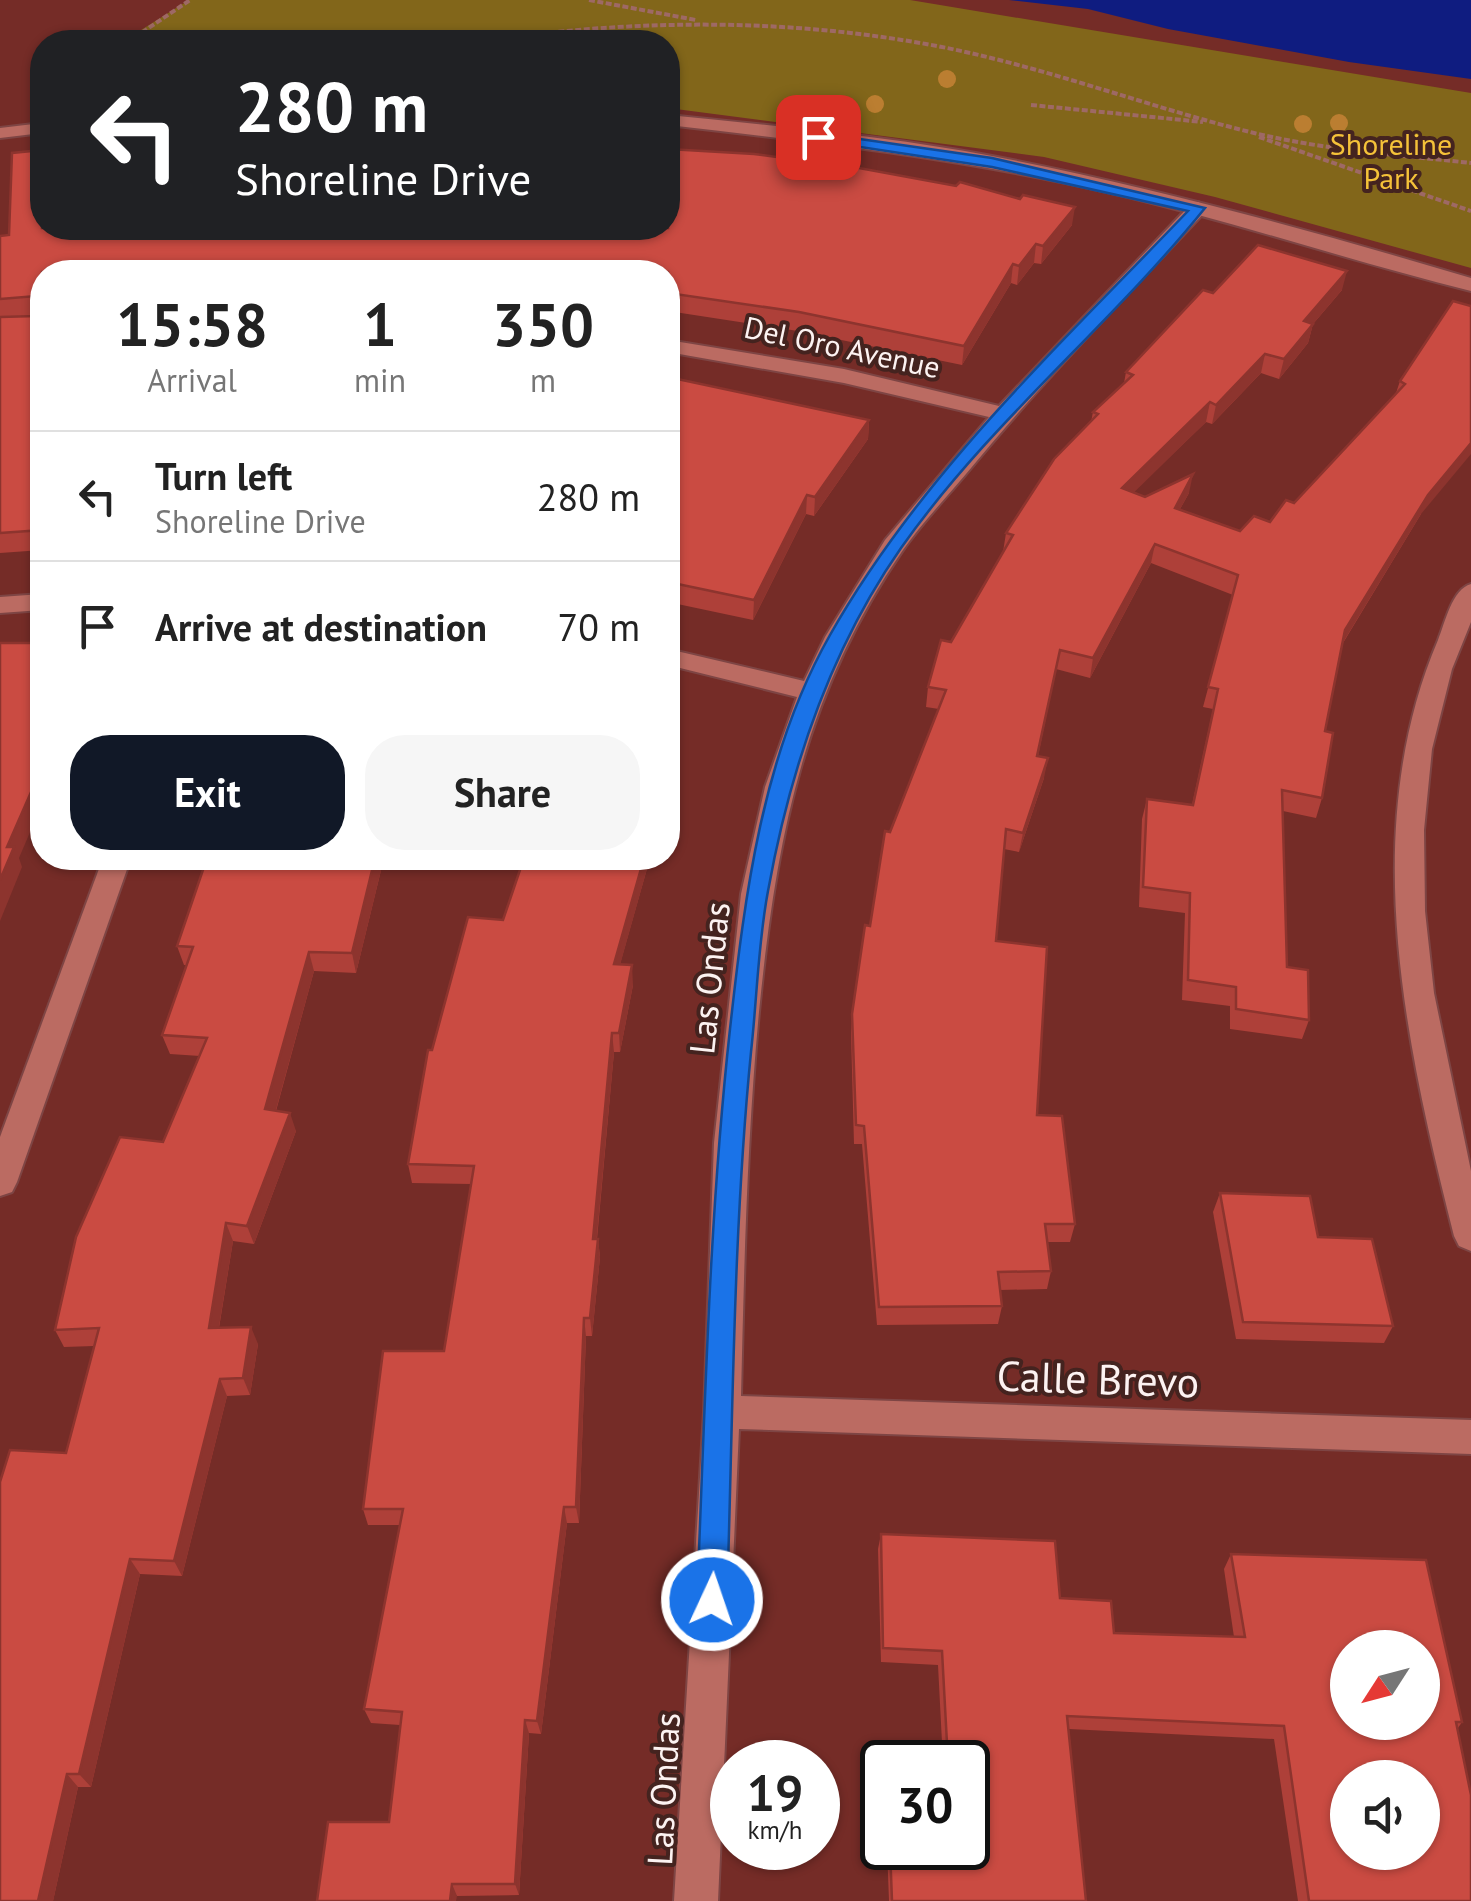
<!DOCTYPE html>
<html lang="en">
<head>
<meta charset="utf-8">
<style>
  :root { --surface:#fff; --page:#f6f6f6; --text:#222; --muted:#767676; --line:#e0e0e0; --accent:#111827 }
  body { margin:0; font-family:"PT Sans",sans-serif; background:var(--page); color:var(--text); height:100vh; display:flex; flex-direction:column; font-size:38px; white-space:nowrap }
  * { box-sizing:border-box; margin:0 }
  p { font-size:32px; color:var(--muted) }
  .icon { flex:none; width:55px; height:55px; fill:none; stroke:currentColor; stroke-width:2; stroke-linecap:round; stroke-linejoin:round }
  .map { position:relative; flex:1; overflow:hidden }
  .sheet { position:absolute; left:30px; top:260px; width:650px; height:610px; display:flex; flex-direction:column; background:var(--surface); border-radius:40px; box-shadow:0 2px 8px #0004 }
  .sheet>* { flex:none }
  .guide { position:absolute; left:30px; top:30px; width:650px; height:210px; border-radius:40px; box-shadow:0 2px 8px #0004; background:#202124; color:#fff; overflow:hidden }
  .needle { width:65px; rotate:234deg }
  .fabs { position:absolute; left:1330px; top:1630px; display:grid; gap:20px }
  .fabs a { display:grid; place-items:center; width:110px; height:110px; border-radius:50%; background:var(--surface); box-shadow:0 2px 8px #0004; font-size:50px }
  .speed { position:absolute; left:710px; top:1740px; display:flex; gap:20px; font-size:50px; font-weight:700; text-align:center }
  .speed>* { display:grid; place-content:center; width:130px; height:130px; border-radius:50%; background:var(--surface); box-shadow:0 2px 8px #0004; line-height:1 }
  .speed small { font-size:25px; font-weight:400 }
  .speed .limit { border:5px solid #111; border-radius:15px; background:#fff; color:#111 }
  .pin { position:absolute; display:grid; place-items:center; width:85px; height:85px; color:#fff; margin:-42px; border-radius:20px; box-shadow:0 5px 15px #0006 }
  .me { position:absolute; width:110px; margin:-55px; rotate:3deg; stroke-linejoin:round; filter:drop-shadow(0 0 8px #0008) }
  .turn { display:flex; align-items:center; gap:35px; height:210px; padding:0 40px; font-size:45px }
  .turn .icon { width:130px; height:130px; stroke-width:2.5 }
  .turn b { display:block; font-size:70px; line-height:85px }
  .eta { display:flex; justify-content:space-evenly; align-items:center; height:170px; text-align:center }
  .eta b { font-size:60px; font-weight:700; line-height:70px }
  .button { display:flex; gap:20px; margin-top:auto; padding:20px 40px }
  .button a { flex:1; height:115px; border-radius:40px; background:var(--accent); color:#fff; font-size:40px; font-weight:700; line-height:115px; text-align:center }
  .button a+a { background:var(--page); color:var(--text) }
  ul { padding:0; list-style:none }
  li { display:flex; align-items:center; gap:30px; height:130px; padding:0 40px; border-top:2px solid var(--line) }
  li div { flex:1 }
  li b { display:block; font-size:38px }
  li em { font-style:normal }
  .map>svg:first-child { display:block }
  .green { fill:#82661a }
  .water { fill:#0f1c80 }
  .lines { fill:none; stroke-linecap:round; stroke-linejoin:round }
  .minor-casing { stroke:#7e4544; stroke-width:4 }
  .secondary-casing { stroke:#7e4544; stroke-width:4 }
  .path { stroke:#9e6965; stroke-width:4; stroke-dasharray:6 2.5; stroke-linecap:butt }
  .minor { fill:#bb6b62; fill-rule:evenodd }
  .secondary { fill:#bb6b62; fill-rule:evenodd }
  .tree { fill:#bb7e31 }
  .wall { fill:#ae4039 }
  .shaded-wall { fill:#8d342e }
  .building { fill:#ca4b42; stroke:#8d342e; stroke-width:2.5; fill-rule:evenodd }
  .route { fill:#1a73e8; stroke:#114b97; stroke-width:2.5 }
  .labels { text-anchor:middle; stroke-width:8; stroke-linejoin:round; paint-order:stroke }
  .far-park-label { font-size:30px; fill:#f5c239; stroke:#44231f }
  .far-street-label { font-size:30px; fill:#fcf2f1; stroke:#44231f }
  .street-label { font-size:35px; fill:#fcf2f1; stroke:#44231f }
  .near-street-label { font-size:42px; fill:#fcf2f1; stroke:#44231f }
</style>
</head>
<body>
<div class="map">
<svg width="1471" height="1901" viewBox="0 0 1471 1901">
  <rect width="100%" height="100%" fill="#752c27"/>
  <!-- green -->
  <path class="green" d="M189,0h721l561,93v175l-256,-71 -171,-40 -376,-49v-66h-546z"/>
  <!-- water -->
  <path class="water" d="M1009,0h462v79l-122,-17 -181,-33 -80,-20z"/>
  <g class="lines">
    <defs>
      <g id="minor">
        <path d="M1198,202l10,6 -3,4c-81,86 -164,171 -239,262 -21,25 -44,49 -63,76 -100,145 -127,290 -144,462 -12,128 -15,255 -18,384l730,24v34l-732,-25 -21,472h-44l30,-489 10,-269 27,-249 24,-107 32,-90 -129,-32v-16l136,32 21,-44 60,-97 104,-123 -145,-34 -176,-31v-12l176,29 155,37 192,-202z"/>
        <path d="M1471,584v38l-19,47 -20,80 -8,81 1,81 9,82 37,178v80l-12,-5 -5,-10c-48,-191 -97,-406 -16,-596 7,-17 14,-51 33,-56z"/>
        <path d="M42,594v16l-42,3v-16z"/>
        <path d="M103,858h28l-114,324 -5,10 -12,4v-59z"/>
      </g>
      <g id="secondary">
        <path d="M668,115c108,11 217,21 324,41 162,31 321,75 479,122v13c-121,-30 -238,-70 -360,-98 -146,-34 -294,-51 -443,-68z"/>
        <path d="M42,123v10l-42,5v-10z"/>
      </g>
    </defs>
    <!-- minor casing -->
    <use href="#minor" class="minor-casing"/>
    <!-- secondary casing -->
    <use href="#secondary" class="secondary-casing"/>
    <!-- path -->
    <g class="path">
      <path d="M589,0l107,20"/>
      <path d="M128,42l62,-42"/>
      <path d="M474,42c150,-22 301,-25 452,2 112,20 218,62 328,89 71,17 145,22 217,30"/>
      <path d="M1031,105l172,17"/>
      <path d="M1259,137l212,74"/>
    </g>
    <!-- minor -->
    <use href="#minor" class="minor"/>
    <!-- secondary -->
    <use href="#secondary" class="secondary"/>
  </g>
  <!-- trees -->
  <g class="tree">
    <circle cx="947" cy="79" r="9"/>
    <circle cx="875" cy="104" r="9"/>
    <circle cx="1339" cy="123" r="9"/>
    <circle cx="1303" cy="124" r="9"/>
  </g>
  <!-- wall -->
  <g class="wall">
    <path d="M1072,225l-31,39 -7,-1 -17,22 -6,-2 -49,82 -164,-34 -130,-20v-39h-626v278l-42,3v-317l42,-8z"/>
    <path d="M1342,290l-29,34 -5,19 -29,36 -18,-6 -49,51 -6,-2 -73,70 12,5 44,-4 -9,16 60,22 30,-9 24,-19 102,-110 4,-12 53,-80 -32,213 -78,129 -18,88 -3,67 -6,20 -33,-7 4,156 22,53 -7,19 -72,-10v-23l-48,-6 3,-87 -46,-6 3,-88 5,-20 45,6 21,-96 -10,-2 30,-112 -82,-32 -61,115 -34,-9 -18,87 6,22 -25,74 -15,-3 -8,92 41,174 38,109 -5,18h-23l4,29 -4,18 -47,1 2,16 -4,18 -121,1 -15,-181h-8l-3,-111 1,-19 38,-182 49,-123 -13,-2 2,-20 23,-45 52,-90 3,-19 85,-111 2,-10 31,-29 2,-11 87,-79z"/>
    <path d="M668,377l201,43 -1,19 -54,77 -8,-2 -53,106 -85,-18z"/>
    <path d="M207,858h186h-9l-28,115 -42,-2 -38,140 20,20 -42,113 -21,-3 -14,87 39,16 -8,51 -23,1 -45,180 -42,-2 -49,213h-13l-25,114 13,-448 28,-107 -30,1 -9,-17 108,-188 37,-86 -30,-2 -8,-19 24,-70h-2l-7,-19z"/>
    <path d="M524,858h126l-30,106 13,21 -13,67h-6l-17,187h1l2,18 -8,79h-6l-7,187h-12l-26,211 -12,-1 -10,162 -62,1 -68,-74 11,-97 -29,-2 -7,-14 36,-184h-32l-5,-16 81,-158 27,-167 -59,-1 -4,-19 24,-114 71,-130z"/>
    <path d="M1220,1193l98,44 75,89 -9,17 -148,-4 -23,-127z"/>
    <path d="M881,1534l179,64 54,35 120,4 -10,-68 7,-15 231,168 -4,6 13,173h-173l-24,-162 -205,-10 17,172h-197l-2,-53h81v-86h-25l-5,-97 -57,-3 -3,-113z"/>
  </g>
  <!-- shaded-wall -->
  <g class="shaded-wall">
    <path d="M1075,207l-3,18 -31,39 2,-18z"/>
    <path d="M1036,244l-2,19 -17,22 2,-19z"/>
    <path d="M1013,264l-2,19 -49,82 2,-19z"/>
    <path d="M1347,271l-5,19 -29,34 -5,19 -29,36 5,-20 20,-38z"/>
    <path d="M1265,354l-4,19 -49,51 4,-19z"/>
    <path d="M1210,402l-4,20 -88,86 4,-20z"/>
    <path d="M869,420l-1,19 -54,77 1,-19z"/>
    <path d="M1471,443v11l-50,60 -82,135 6,-19 83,-135z"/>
    <path d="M1193,474l-4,19 -19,34 5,-19z"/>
    <path d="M807,495l-1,19 -53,106 1,-20z"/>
    <path d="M1155,544l-4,19 -61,115 3,-20z"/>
    <path d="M672,757l1,20 -5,18v-22z"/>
    <path d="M1048,758l-4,20 -25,74 4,-19z"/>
    <path d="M42,767v37l-23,54 3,9 -22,54v-41l7,-33z"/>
    <path d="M375,858h9l-28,115 -4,-20z"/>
    <path d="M644,858h6l-35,125 -1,-19z"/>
    <path d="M309,952l5,19 -43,157 -6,-19z"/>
    <path d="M632,965l1,20 -13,67 -1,-19z"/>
    <path d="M612,1033l2,19 -19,205 -2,-18z"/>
    <path d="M290,1113l6,18 -42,113 -7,-18z"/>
    <path d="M226,1223l7,18 -17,104 -7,-17z"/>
    <path d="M598,1239l2,18 -8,79 -2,-18z"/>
    <path d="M584,1318l2,18 -7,187 -3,-16z"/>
    <path d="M251,1327l7,17 -8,51 -7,-17z"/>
    <path d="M220,1379l7,17 -45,180 -8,-15z"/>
    <path d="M564,1507l3,16 -26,211 -4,-13z"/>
    <path d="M130,1559l10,15 -49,213 -12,-13z"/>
    <path d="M525,1720l4,13 -10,162 -4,-11z"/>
    <path d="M67,1774l11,13 -25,114h-15z"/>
    <path d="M452,1884l5,12 -1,5h-6z"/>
  </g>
  <!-- building -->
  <g class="building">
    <path d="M668,149l86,5 105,14 97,18 4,-4 60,17 3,-4 52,12 -32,39 -7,-2 -17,22 -6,-2 -49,82 -165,-34 -131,-19v-21h-626v258l-42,3v-216l36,-1 4,-4 -4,-16 -36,3v-63l9,-1 3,-82 30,-3v78h626z"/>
    <path d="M1258,245l89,26 -43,50 9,3 -29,35 -19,-5 -49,51 -6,-3 -88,86 23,9 48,-23 -18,34 65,23 14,-15 16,6 16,-22 8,3 111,-119 -5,-3 53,-80 18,5v137l-43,52 -83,135 -20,101 8,2 -11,65 -40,-8 5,177 21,3 1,50 -73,-11v-22l-48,-7 2,-87 -47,-6 4,-88 46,6 25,-116 -10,-2 30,-112 -83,-31 -62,114 -33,-8 -23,106 11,2 -25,75 -17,-4 -10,112 51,6 -10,168 25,1 13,108h-30l6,47 -53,1 4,34 -123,1 -15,-181 -8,-1 -4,-111 13,-89 5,1 15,-95 5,1 56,-142 -18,-3 13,-47 10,2 62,-107 -7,-2 48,-74 44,-45 -5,-2 40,-37 -7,-3 77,-82 10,3z"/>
    <path d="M668,377l201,43 -54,77 -8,-2 -53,105 -86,-18z"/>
    <path d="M0,643h42v124l-35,80h7l-14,33z"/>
    <path d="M668,756l4,1 -4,16z"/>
    <path d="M207,858h168l-23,95 -43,-1 -44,157 25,4 -43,113 -21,-3 -17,105 42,-1 -8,51 -23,1 -46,182 -44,-2 -51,215h-12l-29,127h-38v-419l10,-32 56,3 33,-125 -44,2 21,-93 44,-100 43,5 44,-104 -45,-3 31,-88 -16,-1z"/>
    <path d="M524,858h120l-30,106 18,1 -13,68h-7l-19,206h5l-8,79h-6l-8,189h-12l-27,214 -12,-1 -10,164h-63l-2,17h-133l11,-79h61l13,-110 -38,-3 39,-200h-40l20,-158h61l30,-185 -66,-2 20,-114h4l36,-133 35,3z"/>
    <path d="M1220,1193l90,3 8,41 54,2 21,87 -150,-4z"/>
    <path d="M881,1534l174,7 5,57 51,3 3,32 131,4 -14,-83 195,6 36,162h-6l15,73v106h-162l-25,-175 -217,-10 19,185h-194l-2,-53h78v-86h-20l-6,-111 -59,-3zM1348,1648h74v74h-74zM1348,1778h74v74h-74z"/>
  </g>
  <!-- route -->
  <path class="route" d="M818,133l174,25 213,50c-95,118 -216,215 -304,340 -72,103 -111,221 -133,343 -10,52 -11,108 -17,161 -18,182 -18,366 -24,548l-5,10 -10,5 -11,-5 -4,-10c8,-190 12,-381 33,-571 15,-135 32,-274 100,-394 91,-161 231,-291 358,-424l-196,-44 -178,-27v-6z"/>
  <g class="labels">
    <!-- far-park labels -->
    <g class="far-park-label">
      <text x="1391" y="155">Shoreline<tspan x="1391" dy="34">Park</tspan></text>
    </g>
    <!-- far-street labels -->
    <g class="far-street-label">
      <text transform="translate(842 348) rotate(12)" y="10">Del Oro Avenue</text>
    </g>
    <!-- street labels -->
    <g class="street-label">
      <text transform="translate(710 978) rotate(-84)" y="12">Las Ondas</text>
      <text transform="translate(664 1789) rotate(-87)" y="12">Las Ondas</text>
    </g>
    <!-- near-street labels -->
    <g class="near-street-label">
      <text transform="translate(1098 1379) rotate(2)" y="15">Calle Brevo</text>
    </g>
  </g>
</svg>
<div class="fabs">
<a><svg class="needle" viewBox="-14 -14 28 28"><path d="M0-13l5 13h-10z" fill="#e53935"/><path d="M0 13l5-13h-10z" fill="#767676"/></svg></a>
<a><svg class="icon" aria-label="sound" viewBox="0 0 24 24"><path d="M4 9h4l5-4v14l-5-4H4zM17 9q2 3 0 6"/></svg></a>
</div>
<div class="speed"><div>19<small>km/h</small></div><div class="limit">30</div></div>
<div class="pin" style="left:818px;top:137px;background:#d93025"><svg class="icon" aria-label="arrive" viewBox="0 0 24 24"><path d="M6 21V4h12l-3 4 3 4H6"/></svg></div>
<svg class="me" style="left:712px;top:1600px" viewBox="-20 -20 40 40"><circle r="17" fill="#1a73e8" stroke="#fff" stroke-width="3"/><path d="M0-11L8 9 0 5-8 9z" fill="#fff"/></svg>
<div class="guide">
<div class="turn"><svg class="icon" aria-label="left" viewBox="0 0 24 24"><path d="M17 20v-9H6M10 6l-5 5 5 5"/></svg><div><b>280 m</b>Shoreline Drive</div></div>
</div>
<section class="sheet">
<div class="eta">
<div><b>15:58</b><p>Arrival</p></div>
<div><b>1</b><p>min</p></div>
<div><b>350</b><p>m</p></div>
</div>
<ul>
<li><svg class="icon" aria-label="left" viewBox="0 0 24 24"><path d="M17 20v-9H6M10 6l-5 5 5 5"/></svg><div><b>Turn left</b><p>Shoreline Drive</p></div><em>280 m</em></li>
<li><svg class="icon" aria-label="arrive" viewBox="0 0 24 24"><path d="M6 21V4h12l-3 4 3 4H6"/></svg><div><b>Arrive at destination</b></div><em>70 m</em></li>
</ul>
<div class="button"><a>Exit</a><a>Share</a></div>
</section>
</div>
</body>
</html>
